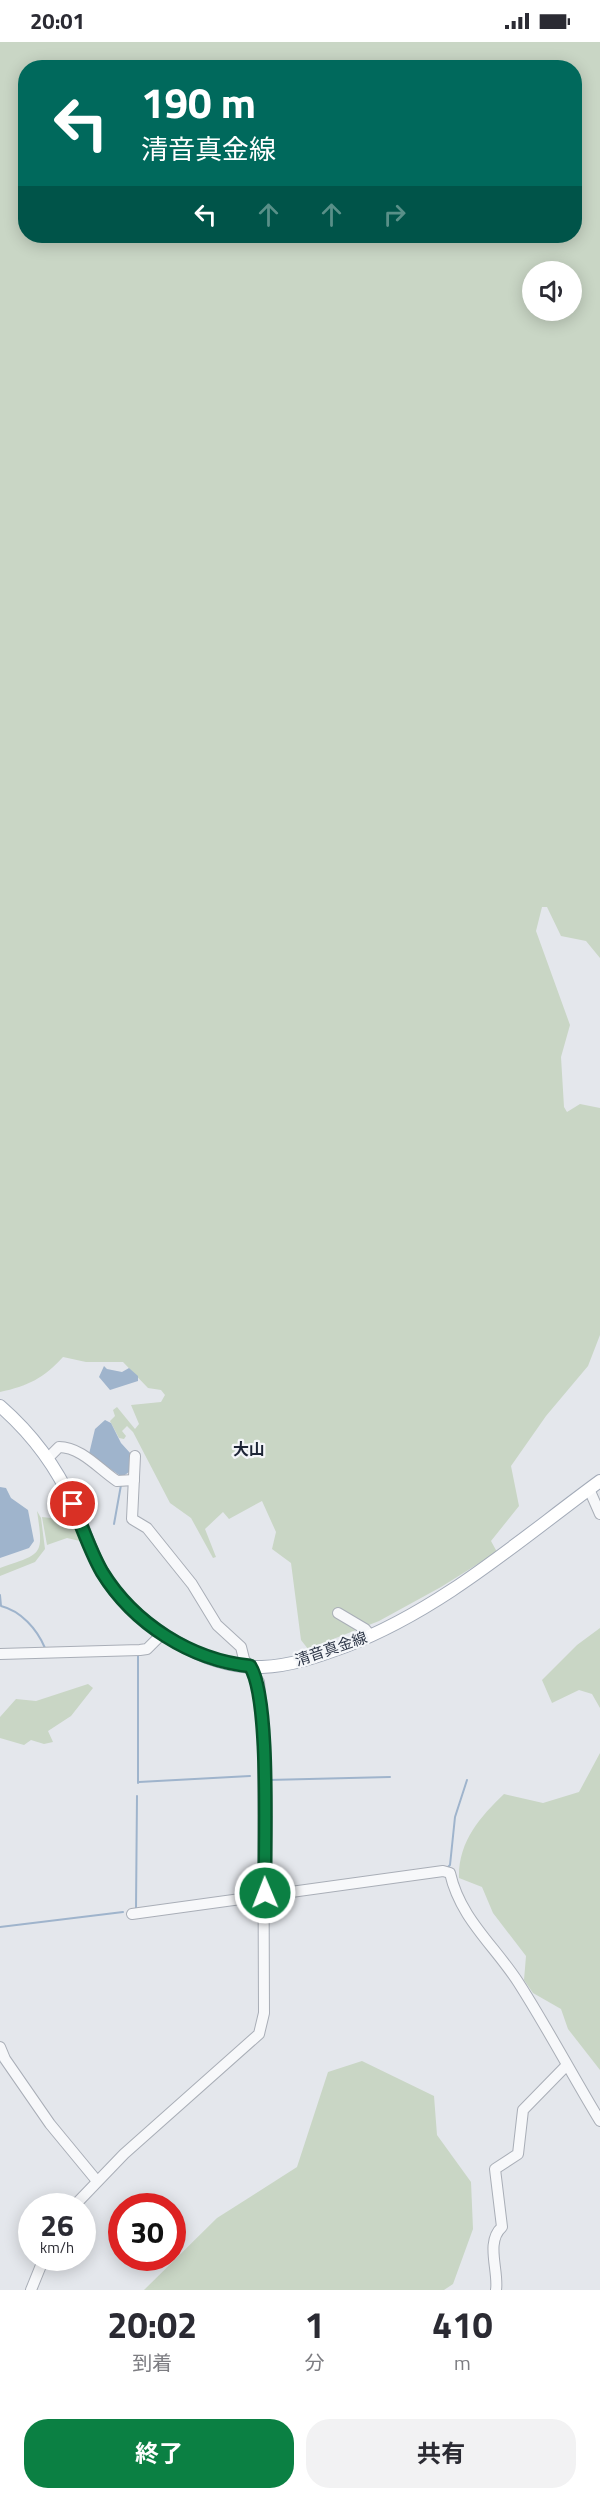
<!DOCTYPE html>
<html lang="ja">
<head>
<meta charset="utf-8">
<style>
  :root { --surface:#fff; --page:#f2f2f3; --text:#2b2b33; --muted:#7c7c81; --accent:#0b8043 }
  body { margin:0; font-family:"Titillium Web","Noto Sans JP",sans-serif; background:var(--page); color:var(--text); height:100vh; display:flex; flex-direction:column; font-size:22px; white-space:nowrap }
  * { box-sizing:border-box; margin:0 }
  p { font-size:20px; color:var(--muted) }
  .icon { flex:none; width:33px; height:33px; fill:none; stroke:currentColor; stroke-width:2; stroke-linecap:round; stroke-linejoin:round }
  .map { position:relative; height:2248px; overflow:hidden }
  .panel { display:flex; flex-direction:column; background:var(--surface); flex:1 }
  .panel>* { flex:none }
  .hud { position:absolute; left:18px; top:18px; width:564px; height:183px; border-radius:24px; box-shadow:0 3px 15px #0003; background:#00695c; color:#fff; overflow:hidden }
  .buttons { position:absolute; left:522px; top:219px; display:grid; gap:12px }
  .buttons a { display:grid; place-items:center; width:60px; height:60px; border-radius:50%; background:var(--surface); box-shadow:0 3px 15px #0003; font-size:30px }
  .speed { position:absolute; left:18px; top:2151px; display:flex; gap:12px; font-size:30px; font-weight:700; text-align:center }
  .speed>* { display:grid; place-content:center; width:78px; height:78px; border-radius:50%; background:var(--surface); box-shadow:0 3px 15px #0003; line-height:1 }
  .speed small { font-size:15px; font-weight:400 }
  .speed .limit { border:9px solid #d22; background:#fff; color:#111 }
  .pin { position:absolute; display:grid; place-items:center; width:51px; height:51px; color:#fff; margin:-26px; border:3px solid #fff; border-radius:50%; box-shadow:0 2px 6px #0007 }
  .me { position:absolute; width:66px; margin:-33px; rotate:359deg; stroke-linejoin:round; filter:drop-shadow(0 0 4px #0008) }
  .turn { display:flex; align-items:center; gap:21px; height:126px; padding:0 24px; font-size:27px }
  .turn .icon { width:78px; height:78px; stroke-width:2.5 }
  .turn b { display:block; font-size:42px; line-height:51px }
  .lanes { display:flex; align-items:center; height:57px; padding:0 24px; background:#0003; justify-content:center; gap:30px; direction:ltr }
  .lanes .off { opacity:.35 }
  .eta { display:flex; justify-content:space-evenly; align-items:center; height:102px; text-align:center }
  .eta b { font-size:36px; font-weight:700; line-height:42px }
  .action { display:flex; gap:12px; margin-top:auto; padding:12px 24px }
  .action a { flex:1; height:69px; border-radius:24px; background:var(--accent); color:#fff; font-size:24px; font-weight:700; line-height:69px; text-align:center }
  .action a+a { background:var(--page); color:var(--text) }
  .status { display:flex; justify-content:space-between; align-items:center; height:42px; padding:0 30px; background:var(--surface); direction:ltr }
  .status svg { height:16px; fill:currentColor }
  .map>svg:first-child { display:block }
  .green { fill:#c9d6c5; fill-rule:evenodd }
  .water { fill:#9fb4cc }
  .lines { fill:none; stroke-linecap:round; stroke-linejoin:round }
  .stream { stroke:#9fb4cc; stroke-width:2 }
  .minor-casing { stroke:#a9aeb7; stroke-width:12 }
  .major-casing { stroke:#a3abb8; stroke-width:14 }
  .minor { stroke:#f7f8fa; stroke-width:10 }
  .major { stroke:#fff; stroke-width:12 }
  .route-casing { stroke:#07532c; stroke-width:15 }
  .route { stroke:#0b8043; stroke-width:10 }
  .labels { text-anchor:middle; stroke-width:4.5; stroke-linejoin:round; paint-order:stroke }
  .street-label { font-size:15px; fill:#2b3445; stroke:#f4f6f9 }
  .neighbourhood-label { font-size:16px; font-weight:bold; fill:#1d2536; stroke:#f4f6f9 }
</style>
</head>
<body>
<div class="status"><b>20:01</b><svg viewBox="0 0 49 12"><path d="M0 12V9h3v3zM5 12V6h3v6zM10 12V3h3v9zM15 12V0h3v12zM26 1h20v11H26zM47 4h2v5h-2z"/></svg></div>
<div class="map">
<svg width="600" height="2248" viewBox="0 0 600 2248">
  <rect width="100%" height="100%" fill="#e4e7ec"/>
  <!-- green -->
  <g class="green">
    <path d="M0,0h600v916l-14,-17 -25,-5 -14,-29h-5l-6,24 34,94 -9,32 3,50 3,5 13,-8 20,4v227l-12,31 -42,50 -35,50 8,40 -28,35 6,11 -56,35 -62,34 -71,28 -7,-9 -10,-77 -19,-14 4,-17 -14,-31 -33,18 -6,-7 -18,17 11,28 -3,1 -22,-40 -21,-15 -37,-71 -6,-6 -5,5 4,5 -2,3 -5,-1 -9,-17 5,-5 -2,-6 4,-3 18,22 4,-5 -8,-19 30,-3 4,-7 -4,-5 -13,-2 -25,-26h-37l-23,-5c-19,21 -35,29 -63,35zM26,26h548v168h-548zM532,230h40v38h-40z"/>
    <path d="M37,1469l4,7 4,31 -10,13 -35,14v-8c42,-15 44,-11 37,-57z"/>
    <path d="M42,1475l26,3 11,13 1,8 -13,-3 -20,7z"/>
    <path d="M600,1586v80l-8,-14 -13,-4 -27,13 -10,-23 35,-35z"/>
    <path d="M88,1642l5,4 -22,28 -23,15 5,11 -9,2 -13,-4 -7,5 -24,-7v-21l16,-18 20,2z"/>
    <path d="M600,1711v317l-32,-41 -7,-20 -28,-16 -9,-13 2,-24 -33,-43 -11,-26 -23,-9c-1,-36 21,-61 45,-84l39,9 36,-11z"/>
    <path d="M362,2019l72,35 3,39 34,47 2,47 -20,55 -9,6h-300l73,-72 80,-51 31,-95z"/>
  </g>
  <!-- water -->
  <g class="water">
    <path d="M104,1324l3,3 15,3 7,-4 9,8v5l-28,9 -11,-13z"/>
    <path d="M105,1378l6,3 10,20 10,11 -2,18 -7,5 -33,-23 6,-25z"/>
    <path d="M0,1445l6,1 5,10 17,12 6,31 -5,7 -29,10z"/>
  </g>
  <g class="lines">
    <!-- stream -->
    <g class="stream">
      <path d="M114,1482l7,-39"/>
      <path d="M0,1553l1,11c20,5 36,23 44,42"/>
      <path d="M268,1738l122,-3"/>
      <path d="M139,1740l111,-6"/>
      <path d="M138,1741v-130"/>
      <path d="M447,1826l3,-3 5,-48 12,-37"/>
      <path d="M136,1866l1,-112"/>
      <path d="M0,1885l123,-15"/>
    </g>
    <defs>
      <g id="minor">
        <path d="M47,1417l12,-12c22,0 40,22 58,34l17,-1"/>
        <path d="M589,1447l11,25"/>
        <path d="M338,1571l27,16 6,7"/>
        <path d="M0,1612l140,-4 7,-1 15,-15"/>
        <path d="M132,1872l311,-43 7,2c10,45 44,72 68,109 29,45 54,93 82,139"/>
        <path d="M0,2005l5,12 45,65 47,57"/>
        <path d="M74,2164l50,-52 135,-120 5,-21 -1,-284 -4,-47 -15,-23 -3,-12 -24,-22 -25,-41 -45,-56 -15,-9 3,-63"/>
        <path d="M31,2248l13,-32"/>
        <path d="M496,2248c3,-19 -11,-48 6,-63l-7,-58 23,-15 5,-44 43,-44"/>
      </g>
      <path id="major" d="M0,1364c31,27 56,60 73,98 12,27 20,57 38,82 17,23 40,41 65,56 27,16 55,26 86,25 29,-1 57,-11 84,-21 96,-37 172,-105 254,-165"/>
    </defs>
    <!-- minor casing -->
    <use href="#minor" class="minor-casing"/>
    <!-- major casing -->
    <use href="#major" class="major-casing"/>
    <!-- minor -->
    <use href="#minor" class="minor"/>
    <!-- major -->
    <use href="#major" class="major"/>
  </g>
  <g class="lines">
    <defs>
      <path id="route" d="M73,1462c9,23 17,47 29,68 32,52 89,88 148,94 21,33 14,181 15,227"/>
    </defs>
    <!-- route casing -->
    <use href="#route" class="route-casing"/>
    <!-- route -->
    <use href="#route" class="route"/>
  </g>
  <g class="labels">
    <!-- street labels -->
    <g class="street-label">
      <text transform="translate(331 1607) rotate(-19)" y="5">清音真金線</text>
    </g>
    <!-- neighbourhood labels -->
    <g class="neighbourhood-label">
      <text x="249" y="1413">大山</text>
    </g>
  </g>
</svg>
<div class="buttons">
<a><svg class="icon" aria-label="sound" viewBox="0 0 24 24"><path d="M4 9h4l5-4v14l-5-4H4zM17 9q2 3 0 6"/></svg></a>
</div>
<div class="speed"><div>26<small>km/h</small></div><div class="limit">30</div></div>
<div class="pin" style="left:73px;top:1462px;background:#d93025"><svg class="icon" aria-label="arrive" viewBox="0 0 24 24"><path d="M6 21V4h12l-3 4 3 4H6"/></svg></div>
<svg class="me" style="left:265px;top:1851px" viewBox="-20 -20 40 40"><circle r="17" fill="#0b8043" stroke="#fff" stroke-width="3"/><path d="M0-11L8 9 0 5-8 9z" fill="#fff"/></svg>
<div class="hud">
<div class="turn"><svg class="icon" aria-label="left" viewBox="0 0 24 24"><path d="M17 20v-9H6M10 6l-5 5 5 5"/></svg><div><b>190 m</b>清音真金線</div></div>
<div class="lanes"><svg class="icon" aria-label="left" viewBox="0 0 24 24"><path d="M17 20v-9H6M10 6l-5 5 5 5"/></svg><svg class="icon off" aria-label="ahead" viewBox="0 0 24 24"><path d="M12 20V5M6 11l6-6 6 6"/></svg><svg class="icon off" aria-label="ahead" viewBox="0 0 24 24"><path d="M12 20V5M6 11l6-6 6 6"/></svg><svg class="icon off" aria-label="right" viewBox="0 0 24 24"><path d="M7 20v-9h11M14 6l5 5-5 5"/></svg></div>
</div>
</div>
<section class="panel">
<div class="eta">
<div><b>20:02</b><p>到着</p></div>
<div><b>1</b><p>分</p></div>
<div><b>410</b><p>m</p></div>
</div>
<div class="action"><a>終了</a><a>共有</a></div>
</section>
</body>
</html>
